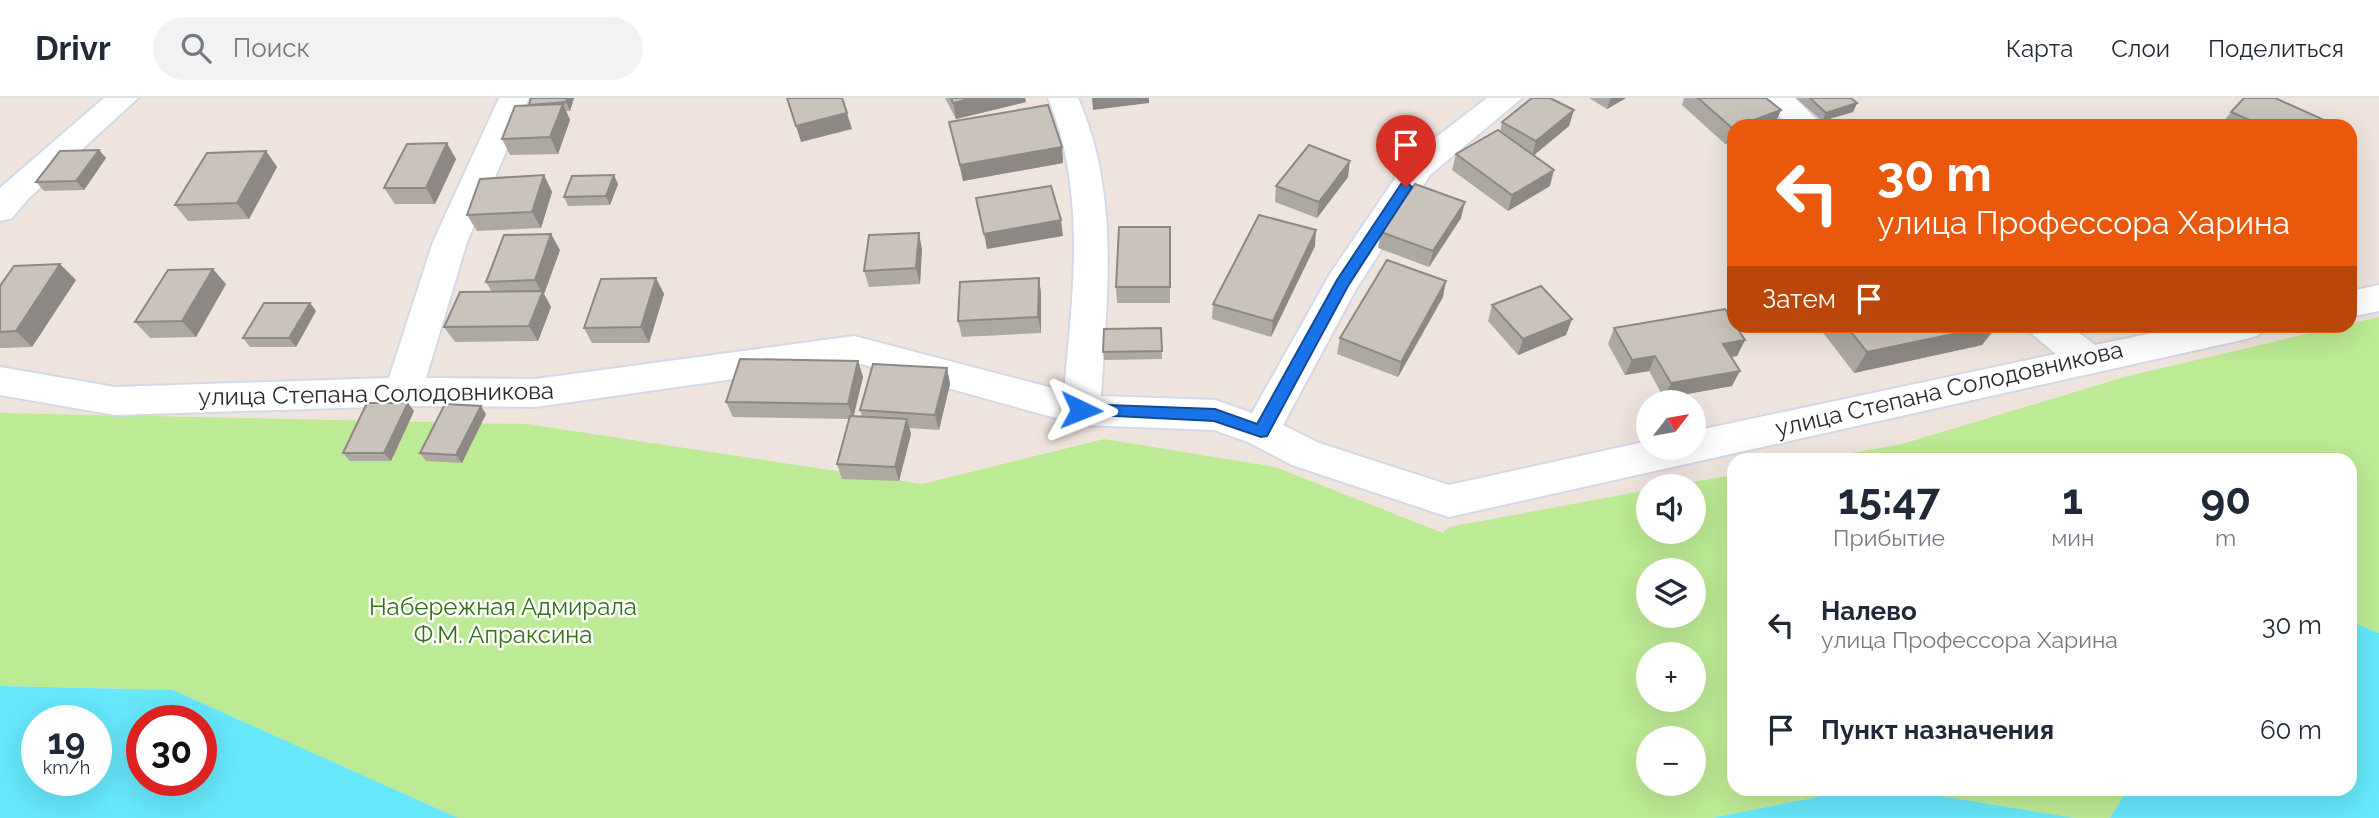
<!DOCTYPE html>
<html lang="ru">
<head>
<meta charset="utf-8">
<style>
  :root { --surface:#fff; --page:#f2f2f3; --text:#1f2937; --muted:#747a83; --line:#e0e1e3 }
  body { margin:0; font-family:Raleway,sans-serif; background:var(--page); color:var(--text); height:100vh; display:flex; flex-direction:column; font-size:26px; white-space:nowrap }
  * { box-sizing:border-box; margin:0 }
  p { font-size:23px; color:var(--muted) }
  .icon { flex:none; width:38px; height:38px; fill:none; stroke:currentColor; stroke-width:2; stroke-linecap:round; stroke-linejoin:round }
  .map { position:relative; flex:1; overflow:hidden }
  .drawer { position:absolute; left:1727px; top:355px; width:630px; height:343px; display:flex; flex-direction:column; background:var(--surface); border-radius:21px; box-shadow:0 7px 28px #0002 }
  .drawer>* { flex:none }
  .banner { position:absolute; left:1727px; top:21px; width:630px; height:214px; border-radius:21px; box-shadow:0 7px 28px #0002; background:#ea580c; color:#fff; overflow:hidden }
  .needle { width:46px; rotate:59deg }
  .controls { position:absolute; left:1636px; top:292px; display:grid; gap:14px }
  .controls a { display:grid; place-items:center; width:70px; height:70px; border-radius:50%; background:var(--surface); box-shadow:0 7px 28px #0002; font-size:35px }
  .speed { position:absolute; left:21px; top:607px; display:flex; gap:14px; font-size:35px; font-weight:700; text-align:center }
  .speed>* { display:grid; place-content:center; width:91px; height:91px; border-radius:50%; background:var(--surface); box-shadow:0 7px 28px #0002; line-height:1 }
  .speed small { font-size:18px; font-weight:400 }
  .speed .limit { border:10px solid #d22; background:#fff; color:#111 }
  .pin { position:absolute; display:grid; place-items:center; width:60px; height:60px; color:#fff; margin:-72px -30px; border-radius:50% 50% 50% 0; rotate:-45deg; box-shadow:0 0 7px #0007 }
  .pin .icon { rotate:45deg }
  .me { position:absolute; width:77px; margin:-38px; rotate:92deg; stroke-linejoin:round; filter:drop-shadow(0 0 5px #0008) }
  .turn { display:flex; align-items:center; gap:24px; height:147px; padding:0 35px; font-size:32px }
  .turn .icon { width:91px; height:91px; stroke-width:2.5 }
  .turn b { display:block; font-size:49px; line-height:60px }
  .then { display:flex; align-items:center; height:66px; padding:0 35px; background:#0003; gap:14px; font-size:26px }
  .eta { display:flex; justify-content:space-evenly; align-items:center; height:119px; text-align:center }
  .eta b { font-size:42px; font-weight:700; line-height:49px }
  ul { padding:0; list-style:none }
  li { display:flex; align-items:center; gap:21px; height:105px; padding:0 35px }
  li div { flex:1 }
  li b { display:block; font-size:26px }
  li em { font-style:normal }
  header { display:flex; align-items:center; gap:42px; box-sizing:border-box; height:98px; padding:0 35px; background:var(--surface); border-bottom:2px solid var(--line) }
  header strong { font-size:33px }
  nav { display:flex; gap:38px; margin-inline-start:auto; font-size:24px }
  .search { width:490px; height:63px; background:var(--page); display:flex; align-items:center; gap:18px; box-sizing:border-box; padding:0 24px; border-radius:38px; color:var(--muted); font-size:26px }
  .map>svg:first-child { display:block }
  .green { fill:#bdea94; fill-rule:evenodd }
  .water { fill:#66e7fa; fill-rule:evenodd }
  .lines { fill:none; stroke-linecap:round; stroke-linejoin:round }
  .street-casing { stroke:#d2d8e6; stroke-width:4 }
  .street { fill:#fff; fill-rule:evenodd }
  .wall { fill:#ada8a1 }
  .shaded-wall { fill:#8d8883 }
  .building { fill:#c9c3bb; stroke:#8d8883; stroke-width:2 }
  .route { fill:#1a73e8; stroke:#114b97; stroke-width:2 }
  .labels { text-anchor:middle; stroke-width:5; stroke-linejoin:round; paint-order:stroke }
  .street-label { font-size:24px; fill:#2c2c2c; stroke:#fff }
  .park-label { font-size:24px; fill:#347114; stroke:#fff }
</style>
</head>
<body>
<header>
<strong>Drivr</strong>
<div class="search"><svg class="icon" aria-label="search" viewBox="0 0 24 24"><circle cx="10" cy="10" r="6"/><path d="M15 15l6 6"/></svg>Поиск</div>
<nav><a>Карта</a><a>Слои</a><a>Поделиться</a></nav>
</header>
<div class="map">
<svg width="2379" height="720" viewBox="0 0 2379 720">
  <rect width="100%" height="100%" fill="#efe4dd"/>
  <!-- green -->
  <g class="green">
    <path d="M2379,219v316l-29,-12v-161h-538l90,-16 226,-68z"/>
    <path d="M0,315l527,11 395,60 182,-45 171,28 168,66 6,-6 199,-37v42h46v-46h-25l65,-11v314h124l-147,29h-1253l-285,-128 -173,-4zM1648,472h46v46h-46zM1648,556h46v46h-46zM1648,640h46v46h-46z"/>
    <path d="M1897,691h231l-18,29h-35z"/>
  </g>
  <!-- water -->
  <g class="water">
    <path d="M2350,523l29,12v185h-269l18,-29h222z"/>
    <path d="M0,588l173,4 285,128h-458zM37,623h59v59h-59zM142,623h59v59h-59z"/>
    <path d="M1858,691h39l178,29h-364z"/>
  </g>
  <g class="lines">
    <defs>
      <g id="street">
        <path d="M104,0h34l-110,101 -16,19 -12,3v-33z"/>
        <path d="M499,0h30l-62,144 -41,136 109,1 319,-43 210,55c9,-99 23,-199 -16,-293h30c42,95 29,198 23,298l114,4 37,13 78,-139 78,-115 79,-61h35l-92,77 -74,114 -73,136 36,18 130,42 199,-44v7h46v-17l362,-77 -23,-19 -4,-9h41l25,19 92,-19h77l-5,9 -13,4 -797,178 -157,-52 -44,-23 -34,-12 -133,-5 -227,-63 -319,45 -132,-1 -288,9 -115,-20v-28l115,20 274,-9 44,-136z"/>
        <path d="M1762,0h33l28,28h-34z"/>
        <path d="M2379,187v26l-29,6v-26z"/>
      </g>
    </defs>
    <!-- street casing -->
    <use href="#street" class="street-casing"/>
    <!-- street -->
    <use href="#street" class="street"/>
  </g>
  <!-- wall -->
  <g class="wall">
    <path d="M531,0h43l-4,13h-4l4,9 -12,34 -48,1 -8,-16 27,-34z"/>
    <path d="M945,0h80l1,4 -70,17z"/>
    <path d="M1589,0h37l-19,11z"/>
    <path d="M1684,0h82l15,12 -7,16h-40l-9,18 -43,-39z"/>
    <path d="M1796,0h55l6,5 -4,9 -31,9z"/>
    <path d="M1574,12l-5,16 -36,29 17,31 -42,25 -56,-41 4,-16 44,-22 2,-10z"/>
    <path d="M2231,14l85,14h-96z"/>
    <path d="M949,24l113,25 1,16 -100,18z"/>
    <path d="M99,52l7,8 -22,32 -40,1 -8,-9z"/>
    <path d="M266,53l11,16 -28,52 -61,2 -13,-16z"/>
    <path d="M456,61l-21,45h-40l-11,-16z"/>
    <path d="M544,77l8,17 -11,36 -64,3 -10,-16z"/>
    <path d="M1348,79l-31,41 -42,-16 1,-16z"/>
    <path d="M618,86l-8,21 -42,1 -4,-9z"/>
    <path d="M1461,120l-32,49 -51,-19 3,-16z"/>
    <path d="M1170,129v76h-53l-1,-16z"/>
    <path d="M1315,148l-44,91 -59,-18 1,-15z"/>
    <path d="M922,151l-2,35 -51,3 -5,-16z"/>
    <path d="M560,152l-16,44 7,13 -13,34 -83,1 -11,-15 48,-35 -6,-10z"/>
    <path d="M656,180l8,16 -15,49h-57l-8,-15z"/>
    <path d="M1039,180l2,16v39l-79,4 -4,-16z"/>
    <path d="M76,182l-44,67 -32,1v-62z"/>
    <path d="M226,186l-30,53 -46,1 -15,-16z"/>
    <path d="M1443,199l-45,80 -61,-23 3,-16z"/>
    <path d="M310,205l6,8 -20,36h-46l-7,-9z"/>
    <path d="M1492,207l80,14 -6,16 -48,20 -30,-34z"/>
    <path d="M1818,228h179l-15,19 -128,28z"/>
    <path d="M1161,230l1,31 -58,1 -1,-8z"/>
    <path d="M1614,230l131,12 -8,16 -6,1 1,29 -68,12 -15,-27 -24,4 -17,-31z"/>
    <path d="M858,263l5,16 -10,39 9,1 -2,-7 87,-42 3,16 -11,46 -30,-2 2,6 -12,47 -57,-2 -5,-15 12,-45 -116,-2 -7,-15z"/>
    <path d="M414,313l-23,50h-41l-7,-8z"/>
    <path d="M486,316l-24,49 -36,-2 -6,-8z"/>
  </g>
  <!-- shaded-wall -->
  <g class="shaded-wall">
    <path d="M567,0h7l-4,13 -4,-9z"/>
    <path d="M974,0h51l1,4 -70,17 -3,-16z"/>
    <path d="M1092,0h57v5l-56,7z"/>
    <path d="M1611,0h15l-19,11z"/>
    <path d="M1857,5l-4,9 -31,9 4,-8z"/>
    <path d="M563,6l7,16 -12,34 -8,-17z"/>
    <path d="M1574,12l-5,16 -37,31 4,-16z"/>
    <path d="M1781,12l-7,16h-38z"/>
    <path d="M847,15l5,16 -51,13 -5,-16z"/>
    <path d="M1734,29v14l-9,3 7,-16z"/>
    <path d="M447,45l9,16 -21,45 -9,-16z"/>
    <path d="M1062,49l1,16 -100,18 -3,-16z"/>
    <path d="M99,52l7,8 -22,32 -8,-9z"/>
    <path d="M266,53l11,16 -28,52 -12,-16z"/>
    <path d="M1350,63l-2,16 -31,41 2,-16z"/>
    <path d="M1554,72l-4,16 -42,25 4,-16z"/>
    <path d="M544,77l8,17 -11,36 -9,-16z"/>
    <path d="M614,77l4,9 -8,21 -4,-9z"/>
    <path d="M1465,104l-4,16 -32,49 4,-16z"/>
    <path d="M1061,122l2,16 -76,13 -3,-15z"/>
    <path d="M1316,132l-1,16 -44,91 2,-16z"/>
    <path d="M919,135l3,16 -2,35 -4,-16z"/>
    <path d="M551,136l9,16 -16,44 7,13 -13,34 -9,-15 13,-33 -7,-13z"/>
    <path d="M60,166l16,16 -44,67 -16,-16z"/>
    <path d="M213,171l13,15 -30,53 -14,-16z"/>
    <path d="M656,180l8,16 -15,49 -8,-16z"/>
    <path d="M1039,180l2,16v39l-3,-16z"/>
    <path d="M1446,183l-3,16 -45,80 3,-15z"/>
    <path d="M310,205l6,8 -20,36 -7,-9z"/>
    <path d="M1572,221l-6,16 -48,20 5,-16z"/>
    <path d="M1992,228h5l-15,19 -128,28 13,-21z"/>
    <path d="M1745,242l-8,16 -22,3 8,-15z"/>
    <path d="M1655,258l-6,15 -24,4 7,-15z"/>
    <path d="M858,263l5,16 -10,42 -5,-15z"/>
    <path d="M947,270l3,16 -11,46 -4,-15z"/>
    <path d="M1740,273l-8,15 -68,12 7,-15z"/>
    <path d="M408,305l6,8 -23,50 -7,-8z"/>
    <path d="M481,308l5,8 -24,49 -6,-8z"/>
    <path d="M907,321l4,15 -12,47 -4,-14z"/>
  </g>
  <!-- building -->
  <g class="building">
    <path d="M531,0h36l-1,4 -37,3z"/>
    <path d="M787,0h55l5,15 -51,13z"/>
    <path d="M951,0h23l-21,5z"/>
    <path d="M1532,0h18l24,12 -38,31 -34,-19z"/>
    <path d="M1698,0h68l15,12 -49,18z"/>
    <path d="M1810,0h41l6,5 -31,10z"/>
    <path d="M2244,0h31l47,21 -6,7h-53l-32,-14z"/>
    <path d="M563,6l-13,33 -48,2 13,-33z"/>
    <path d="M1048,7l14,42 -102,18 -11,-43z"/>
    <path d="M1498,32l56,40 -42,25 -56,-41z"/>
    <path d="M447,45l-21,45h-42l23,-44z"/>
    <path d="M1309,47l41,16 -31,41 -43,-16z"/>
    <path d="M99,52l-23,31 -40,1 24,-31z"/>
    <path d="M266,53l-29,52 -62,2 32,-52z"/>
    <path d="M544,77l-12,37 -65,3 13,-36z"/>
    <path d="M614,77l-8,21 -42,1 8,-21z"/>
    <path d="M1415,86l50,18 -32,49 -52,-19z"/>
    <path d="M1051,88l10,34 -77,14 -8,-36z"/>
    <path d="M1259,117l57,15 -43,91 -60,-17z"/>
    <path d="M1119,129h51v60h-54z"/>
    <path d="M919,135l-3,35 -52,3 5,-36z"/>
    <path d="M551,136l-16,46 -49,2 18,-47z"/>
    <path d="M1387,162l59,21 -45,81 -61,-24z"/>
    <path d="M60,166l-44,67 -16,1v-46l14,-20z"/>
    <path d="M213,171l-31,52 -47,1 33,-52z"/>
    <path d="M656,180l-15,49 -57,1 17,-49z"/>
    <path d="M1039,180l-1,39 -80,4 2,-39z"/>
    <path d="M1541,188l31,33 -49,20 -31,-34z"/>
    <path d="M543,193l-14,35 -85,1 16,-35z"/>
    <path d="M264,205h46l-21,35h-46z"/>
    <path d="M1725,211l20,31 -22,4 17,27 -69,12 -16,-27 -23,4 -18,-32z"/>
    <path d="M1846,228h146l-125,26z"/>
    <path d="M1161,230l1,23 -59,1 1,-23z"/>
    <path d="M740,261l118,2 -10,43 -122,-2z"/>
    <path d="M873,266l74,4 -12,47 -75,-5z"/>
    <path d="M367,305h41l-24,50h-41z"/>
    <path d="M445,306l36,2 -25,49 -36,-2z"/>
    <path d="M850,318l57,3 -12,48 -58,-3z"/>
  </g>
  <!-- route -->
  <path class="route" d="M1406,84l6,5 -64,99 -81,150 -6,1 -47,-16 -138,-7 -3,-4 8,-6 134,5 42,15 80,-144 64,-96z"/>
  <g class="labels">
    <!-- street labels -->
    <g class="street-label">
      <text transform="translate(1949 291) rotate(-13)" y="8">улица Степана Солодовникова</text>
      <text transform="translate(376 296) rotate(-1)" y="8">улица Степана Солодовникова</text>
    </g>
    <!-- park labels -->
    <g class="park-label">
      <text x="503" y="517">Набережная Адмирала<tspan x="503" dy="28">Ф.М. Апраксина</tspan></text>
    </g>
  </g>
</svg>
<div class="controls">
<a><svg class="needle" viewBox="-14 -14 28 28"><path d="M0-13l5 13h-10z" fill="#e53935"/><path d="M0 13l5-13h-10z" fill="#747a83"/></svg></a>
<a><svg class="icon" aria-label="sound" viewBox="0 0 24 24"><path d="M4 9h4l5-4v14l-5-4H4zM17 9q2 3 0 6"/></svg></a>
<a><svg class="icon" aria-label="layers" viewBox="0 0 24 24"><path d="M12 4l9 5-9 5-9-5zM3 14l9 5 9-5"/></svg></a>
<a>+</a>
<a>−</a>
</div>
<div class="speed"><div>19<small>km/h</small></div><div class="limit">30</div></div>
<div class="pin" style="left:1406px;top:89px;background:#d93025"><svg class="icon" aria-label="arrive" viewBox="0 0 24 24"><path d="M6 21V4h12l-3 4 3 4H6"/></svg></div>
<svg class="me" style="left:1081px;top:312px" viewBox="-20 -20 40 40"><path d="M0-17L14 15 0 8-14 15z" fill="#1a73e8" stroke="#fff" stroke-width="4"/></svg>
<div class="banner">
<div class="turn"><svg class="icon" aria-label="left" viewBox="0 0 24 24"><path d="M17 20v-9H6M10 6l-5 5 5 5"/></svg><div><b>30 m</b>улица Профессора Харина</div></div>
<div class="then">Затем<svg class="icon" aria-label="arrive" viewBox="0 0 24 24"><path d="M6 21V4h12l-3 4 3 4H6"/></svg></div>
</div>
<section class="drawer">
<div class="eta">
<div><b>15:47</b><p>Прибытие</p></div>
<div><b>1</b><p>мин</p></div>
<div><b>90</b><p>m</p></div>
</div>
<ul>
<li><svg class="icon" aria-label="left" viewBox="0 0 24 24"><path d="M17 20v-9H6M10 6l-5 5 5 5"/></svg><div><b>Налево</b><p>улица Профессора Харина</p></div><em>30 m</em></li>
<li><svg class="icon" aria-label="arrive" viewBox="0 0 24 24"><path d="M6 21V4h12l-3 4 3 4H6"/></svg><div><b>Пункт назначения</b></div><em>60 m</em></li>
</ul>
</section>
</div>
</body>
</html>
